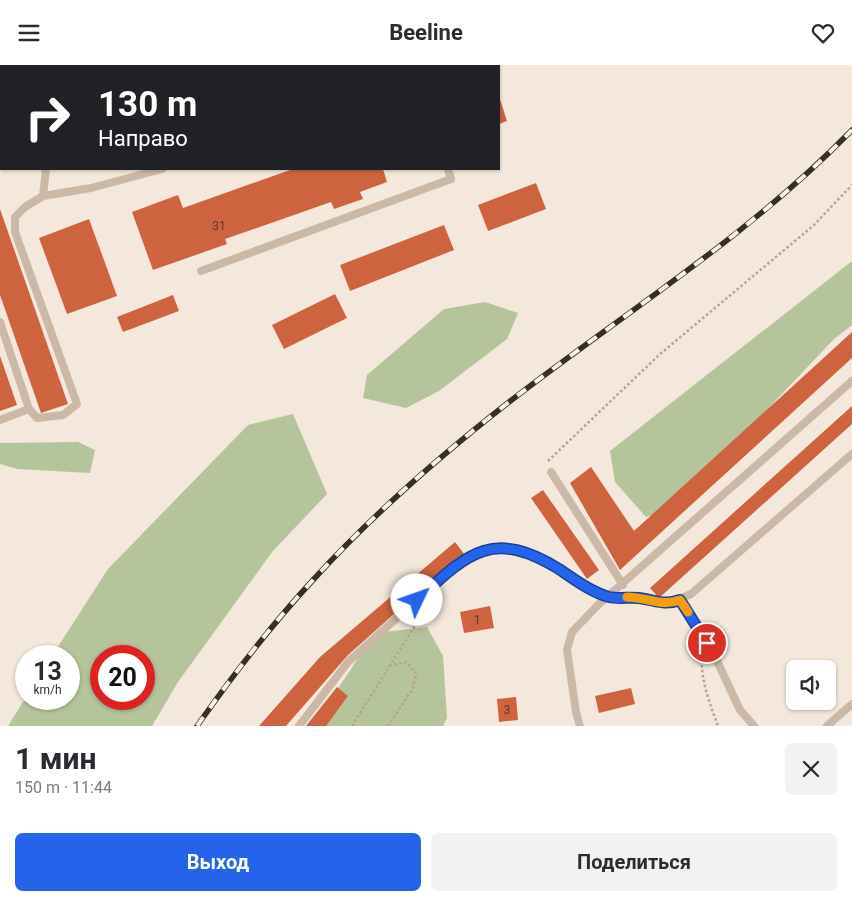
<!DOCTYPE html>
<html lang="ru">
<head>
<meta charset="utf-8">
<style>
  :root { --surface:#fff; --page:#f2f2f3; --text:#2b2b33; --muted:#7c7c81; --accent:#2563eb }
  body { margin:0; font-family:Roboto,sans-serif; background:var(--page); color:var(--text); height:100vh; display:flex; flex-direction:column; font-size:19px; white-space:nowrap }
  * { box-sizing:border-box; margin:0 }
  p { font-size:16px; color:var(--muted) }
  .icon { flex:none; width:28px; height:28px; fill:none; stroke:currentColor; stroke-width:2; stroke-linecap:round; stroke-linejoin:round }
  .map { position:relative; height:661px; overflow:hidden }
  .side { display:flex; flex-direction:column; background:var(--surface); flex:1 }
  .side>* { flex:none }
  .guide { position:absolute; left:0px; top:0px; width:500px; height:105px; box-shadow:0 1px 4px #0004; background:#202124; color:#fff; overflow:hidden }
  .buttons { position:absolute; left:786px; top:595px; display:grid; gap:10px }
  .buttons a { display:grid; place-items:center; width:50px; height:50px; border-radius:8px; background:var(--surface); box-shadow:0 1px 4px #0004; font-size:25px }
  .speed { position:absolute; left:15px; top:580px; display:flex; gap:10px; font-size:25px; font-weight:700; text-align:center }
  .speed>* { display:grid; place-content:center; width:65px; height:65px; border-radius:50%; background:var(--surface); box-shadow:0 1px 4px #0004; line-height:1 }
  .speed small { font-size:12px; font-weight:400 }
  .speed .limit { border:8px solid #d22; background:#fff; color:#111 }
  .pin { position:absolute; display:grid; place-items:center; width:42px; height:42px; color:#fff; margin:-21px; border:2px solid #fff; border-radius:50%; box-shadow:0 1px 5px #0007 }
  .me { position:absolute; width:55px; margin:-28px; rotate:48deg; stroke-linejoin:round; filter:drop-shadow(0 0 4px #0008) }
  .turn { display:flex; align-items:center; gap:18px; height:105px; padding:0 15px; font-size:22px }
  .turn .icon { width:65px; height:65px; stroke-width:2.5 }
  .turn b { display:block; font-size:35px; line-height:42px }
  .round { display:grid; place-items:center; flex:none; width:52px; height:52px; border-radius:8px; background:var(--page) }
  .headline { display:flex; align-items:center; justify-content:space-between; height:85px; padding:0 15px }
  h1 { font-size:30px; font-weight:700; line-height:38px }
  .action { display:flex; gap:10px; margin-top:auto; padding:10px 15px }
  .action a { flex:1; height:58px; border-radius:8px; background:var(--accent); color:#fff; font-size:20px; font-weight:700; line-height:58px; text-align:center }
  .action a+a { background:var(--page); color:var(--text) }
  header { display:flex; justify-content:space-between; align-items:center; height:65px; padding:0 15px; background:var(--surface); font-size:22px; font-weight:700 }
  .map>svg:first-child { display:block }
  .green { fill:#b5c49a; fill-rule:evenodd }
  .building { fill:#cd643f }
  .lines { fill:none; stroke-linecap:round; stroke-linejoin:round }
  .path { stroke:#b8a290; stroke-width:2.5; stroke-dasharray:2.5 2.5; stroke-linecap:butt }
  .lane { stroke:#ccb8a6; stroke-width:8 }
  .rail-casing { stroke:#382d28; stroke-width:5.5 }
  .rail { stroke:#fbf2e8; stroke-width:4; stroke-dasharray:11; stroke-linecap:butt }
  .route-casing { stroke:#184099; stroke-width:12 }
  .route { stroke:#2563eb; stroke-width:9 }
  .slow { stroke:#f59e0b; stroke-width:9 }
  .labels { text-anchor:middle; stroke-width:5; stroke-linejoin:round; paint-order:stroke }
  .number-label { font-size:12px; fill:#5d3b2e }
</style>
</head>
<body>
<header><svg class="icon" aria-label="menu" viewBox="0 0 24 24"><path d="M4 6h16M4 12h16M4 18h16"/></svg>Beeline<svg class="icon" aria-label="heart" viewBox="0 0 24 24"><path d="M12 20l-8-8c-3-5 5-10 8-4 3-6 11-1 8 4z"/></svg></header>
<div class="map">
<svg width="852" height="661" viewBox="0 0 852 661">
  <rect width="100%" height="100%" fill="#f3e8db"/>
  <!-- green -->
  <g class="green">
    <path d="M852,196v64l-19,15 -158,167 -29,10 -31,-35 -5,-31z"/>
    <path d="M485,237l33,11 -11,26 -68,52 -33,17 -43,-10 4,-23 77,-66z"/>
    <path d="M293,349l34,80 -55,58 -94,130 -26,44h-144l18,-29v2h43v-43h-17l56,-87 140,-144zM144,591v43h-43v-43z"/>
    <path d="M78,377l17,8 -5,23 -73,-4 -17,-5v-21z"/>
    <path d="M427,562l16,29 4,62 -4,8h-130l62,-93z"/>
  </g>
  <!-- building -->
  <g class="building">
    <path d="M499,31l8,25 -8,3z"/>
    <path d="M293,104h90l4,13 -27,10 3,7 -29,10 -3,-7 -106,37 2,5 -74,26 -21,-58 46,-17 5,13z"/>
    <path d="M536,118l10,26 -58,22 -10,-26z"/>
    <path d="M0,144l68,195 -27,9 -41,-118z"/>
    <path d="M89,154l28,77 -50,18 -28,-76z"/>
    <path d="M444,160l10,25 -104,41 -10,-26z"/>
    <path d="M335,229l12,24 -63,31 -12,-24z"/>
    <path d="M173,230l6,16 -56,21 -6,-15z"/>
    <path d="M852,267v26l-232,212 -50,-87 21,-16 43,64z"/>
    <path d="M0,291l17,49 -17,6z"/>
    <path d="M852,341v18l-193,174 -9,-10z"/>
    <path d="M543,425l56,80 -12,9 -56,-81z"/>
    <path d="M455,477l10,13 -45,36 -72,64 -62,71h-27l61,-69z"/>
    <path d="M490,541l4,22 -30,5 -4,-21z"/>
    <path d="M337,622l11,9 -22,30h-20z"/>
    <path d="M631,623l4,16 -36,9 -4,-17z"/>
    <path d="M516,632l2,23 -19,2 -2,-23z"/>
  </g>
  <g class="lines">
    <!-- path -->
    <g class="path">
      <path d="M548,396l111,-106 155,-130 38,-40"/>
      <path d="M702,590c-2,24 8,49 16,71"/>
      <path d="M352,661l64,-102v-8"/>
      <path d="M388,661l25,-38 3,-15 -10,-11 -15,3"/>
    </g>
    <!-- lane -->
    <g class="lane">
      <path d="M27,1l1,-1"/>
      <path d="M62,1v-1"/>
      <path d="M438,1l2,-1"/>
      <path d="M0,50h1"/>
      <path d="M0,60l1,-2"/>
      <path d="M46,104l-3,27 48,-8 71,-19"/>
      <path d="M201,206l250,-92 -3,-10"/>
      <path d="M0,257l29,87 8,9 26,-3 14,-11 -62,-172v-15l10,-10 18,-11"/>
      <path d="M0,355l29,-11"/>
      <path d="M551,407l72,113"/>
      <path d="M680,535l31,48 29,62 14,16"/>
      <path d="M299,661l49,-64 101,-91 28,-19 22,-3h13l14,4 12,4 53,31 18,9 35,1 23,6 24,-10 161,-140"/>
      <path d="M580,661l-4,-14 -9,-62 5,-18 27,-28 253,-223"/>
      <path d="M827,661l25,-22"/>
    </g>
    <defs>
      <path id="rail" d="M197,661c36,-51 74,-101 117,-147 59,-65 126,-123 195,-177 115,-89 241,-167 343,-272"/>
    </defs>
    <!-- rail casing -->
    <use href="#rail" class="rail-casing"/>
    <!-- rail -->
    <use href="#rail" class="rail"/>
  </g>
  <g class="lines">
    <defs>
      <path id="route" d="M417,535c51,-47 75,-72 142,-31 15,10 32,23 50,28 9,2 21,0 30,1 17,2 24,8 41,2l27,43"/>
    </defs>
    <!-- route casing -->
    <use href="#route" class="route-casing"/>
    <!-- route -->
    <use href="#route" class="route"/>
    <!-- slow -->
    <path class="slow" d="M627,532c19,0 34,10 53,3l8,12"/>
  </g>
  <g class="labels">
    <!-- number labels -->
    <g class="number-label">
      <text x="219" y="165">31</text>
      <text x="477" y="559">1</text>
      <text x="507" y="649">3</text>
    </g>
  </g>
</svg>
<div class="buttons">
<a><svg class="icon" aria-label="sound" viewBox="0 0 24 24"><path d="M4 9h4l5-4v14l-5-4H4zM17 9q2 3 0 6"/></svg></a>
</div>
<div class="speed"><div>13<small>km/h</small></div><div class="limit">20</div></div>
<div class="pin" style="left:707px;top:578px;background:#d93025"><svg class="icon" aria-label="arrive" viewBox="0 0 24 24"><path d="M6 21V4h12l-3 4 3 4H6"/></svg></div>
<svg class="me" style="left:417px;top:535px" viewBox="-20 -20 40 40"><circle r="19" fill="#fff"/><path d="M0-13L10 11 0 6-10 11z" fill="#2563eb"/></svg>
<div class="guide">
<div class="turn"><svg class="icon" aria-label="right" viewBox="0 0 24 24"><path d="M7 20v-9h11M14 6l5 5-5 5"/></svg><div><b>130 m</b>Направо</div></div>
</div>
</div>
<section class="side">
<div class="headline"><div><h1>1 мин</h1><p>150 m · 11:44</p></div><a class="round"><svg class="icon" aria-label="close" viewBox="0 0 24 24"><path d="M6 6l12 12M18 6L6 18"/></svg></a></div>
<div class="action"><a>Выход</a><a>Поделиться</a></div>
</section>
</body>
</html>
